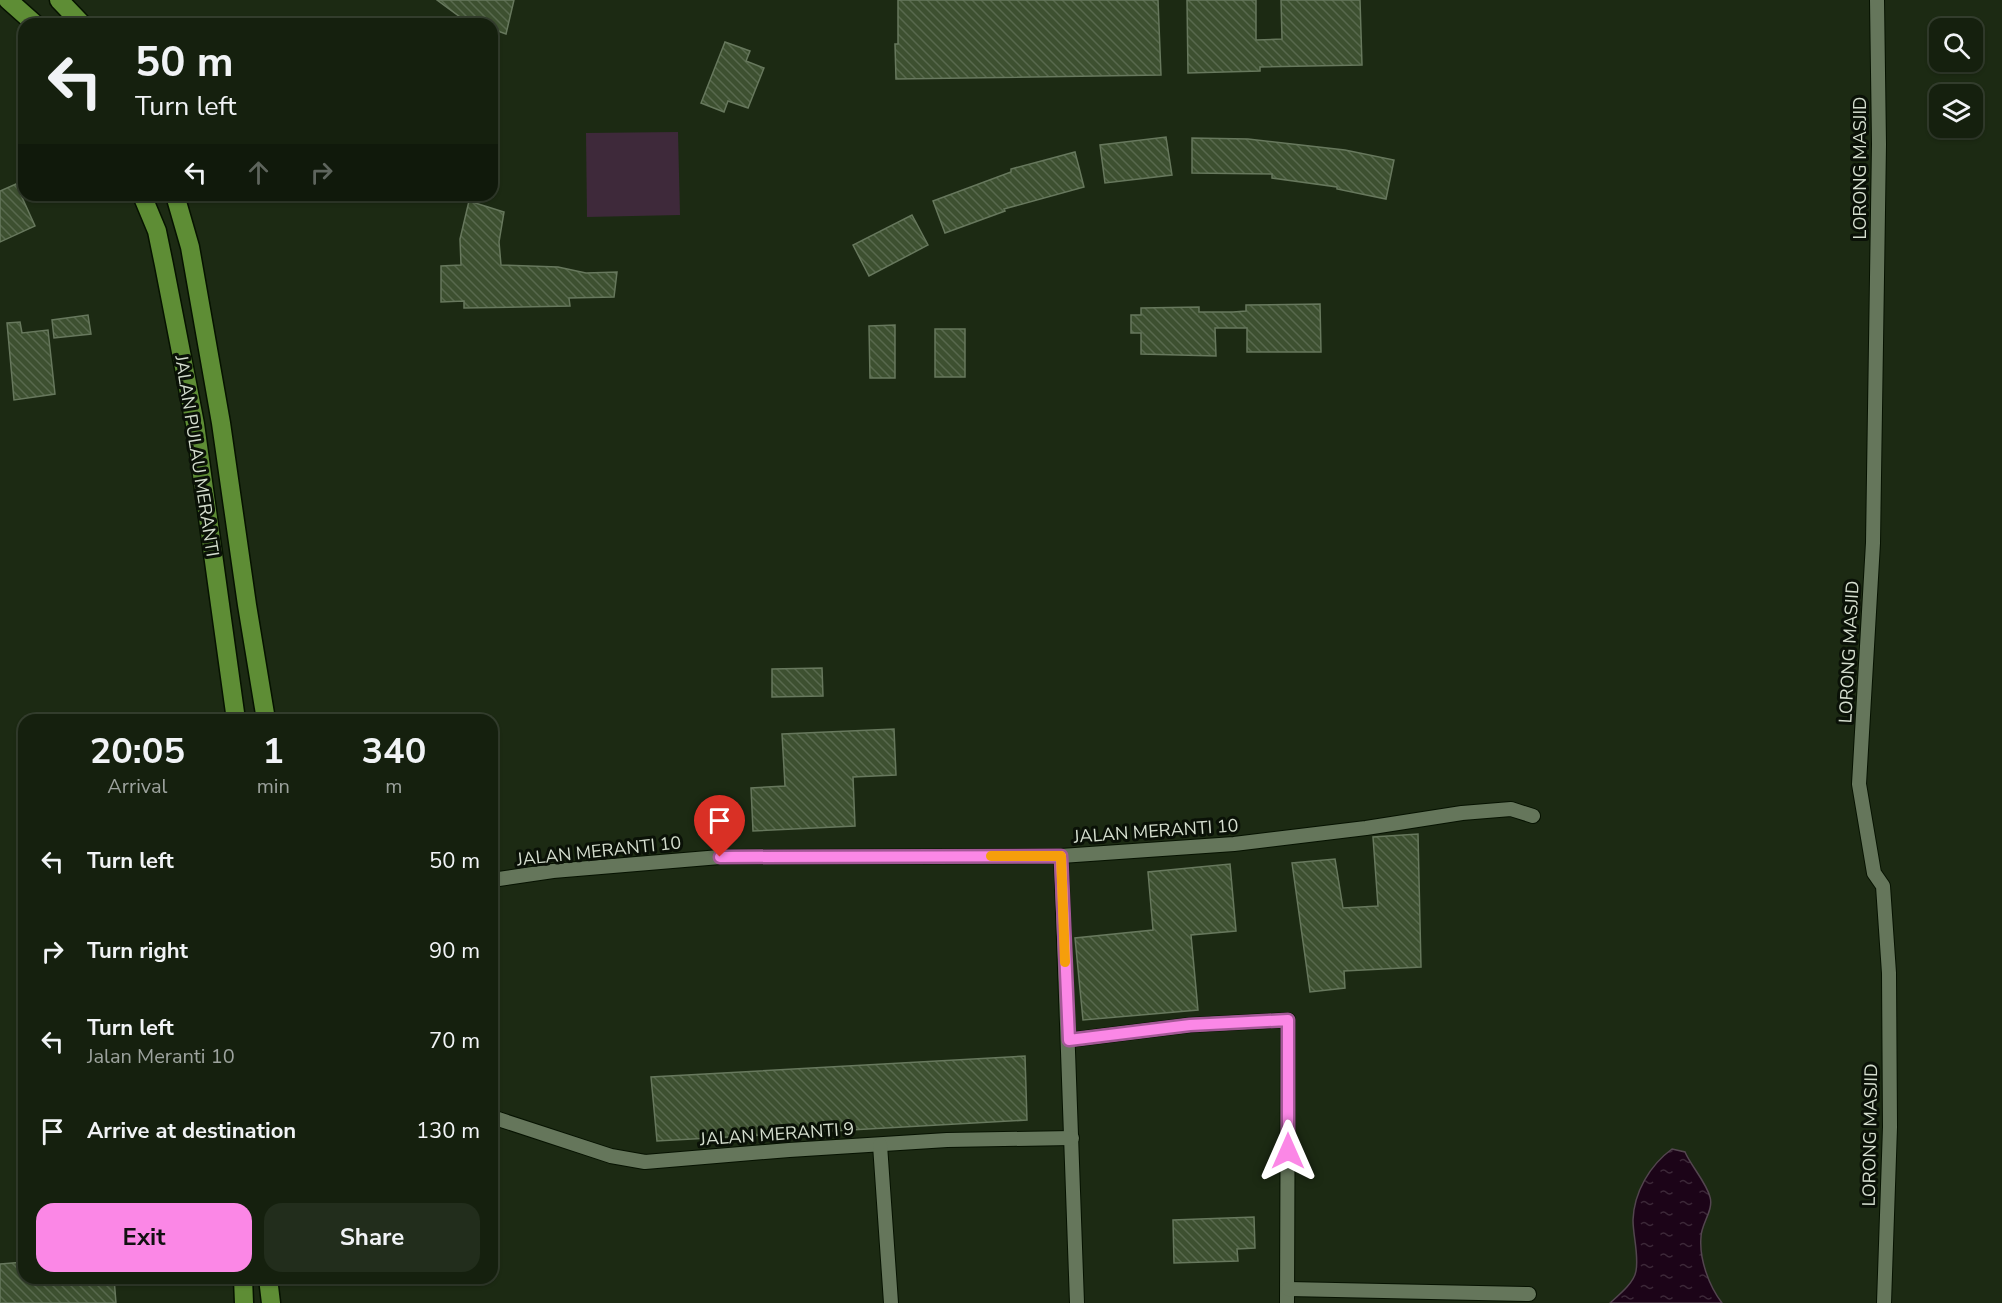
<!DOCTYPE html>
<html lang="en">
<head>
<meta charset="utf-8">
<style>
  :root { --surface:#15200e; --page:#222d1c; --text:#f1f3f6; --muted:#9da39e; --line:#343e2e; --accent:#fb87e6 }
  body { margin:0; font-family:"Nunito Sans",sans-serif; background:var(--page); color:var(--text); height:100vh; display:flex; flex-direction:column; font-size:22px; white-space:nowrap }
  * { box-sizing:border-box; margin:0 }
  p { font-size:20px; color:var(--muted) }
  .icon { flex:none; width:33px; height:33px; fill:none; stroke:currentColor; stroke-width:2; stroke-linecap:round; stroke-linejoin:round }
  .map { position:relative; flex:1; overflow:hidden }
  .side { position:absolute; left:18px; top:714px; width:480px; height:570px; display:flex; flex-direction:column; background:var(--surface); border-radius:18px; box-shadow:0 2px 4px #0004,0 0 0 2px var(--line) }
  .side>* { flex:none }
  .hud { position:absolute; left:18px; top:18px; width:480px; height:183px; border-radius:18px; box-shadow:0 2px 4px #0004,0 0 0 2px var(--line); background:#15200e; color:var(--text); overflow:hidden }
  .fabs { position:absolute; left:1929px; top:18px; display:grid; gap:12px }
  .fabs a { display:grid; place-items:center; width:54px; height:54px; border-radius:12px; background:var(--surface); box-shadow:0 2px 4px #0004,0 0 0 2px var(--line); font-size:30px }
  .pin { position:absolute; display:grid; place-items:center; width:51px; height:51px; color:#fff; margin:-62px -26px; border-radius:50% 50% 50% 0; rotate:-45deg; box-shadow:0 0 6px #0007 }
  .pin .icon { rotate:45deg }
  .me { position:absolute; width:66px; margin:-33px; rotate:0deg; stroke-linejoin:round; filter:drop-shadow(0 0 4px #0008) }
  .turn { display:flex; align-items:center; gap:21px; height:126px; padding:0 18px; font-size:27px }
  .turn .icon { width:78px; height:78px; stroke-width:2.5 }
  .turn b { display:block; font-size:42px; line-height:51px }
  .lanes { display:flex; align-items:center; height:57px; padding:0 18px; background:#0003; justify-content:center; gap:30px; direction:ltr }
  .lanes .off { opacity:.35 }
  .eta { display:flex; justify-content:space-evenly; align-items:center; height:102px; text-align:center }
  .eta b { font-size:36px; font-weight:700; line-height:42px }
  .primary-button { display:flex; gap:12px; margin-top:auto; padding:12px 18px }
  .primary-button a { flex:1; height:69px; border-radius:18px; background:var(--accent); color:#111; font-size:24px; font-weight:700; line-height:69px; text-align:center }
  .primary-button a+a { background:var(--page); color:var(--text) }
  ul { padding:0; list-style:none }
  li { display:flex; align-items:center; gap:18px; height:90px; padding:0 18px }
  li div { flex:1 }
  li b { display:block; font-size:22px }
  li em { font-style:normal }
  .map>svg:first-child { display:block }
  .green { fill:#3e293a }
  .water { fill:url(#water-ripples); stroke:#53454f; stroke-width:1.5 }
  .building { fill:url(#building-back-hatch); stroke:#67785d; stroke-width:1.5 }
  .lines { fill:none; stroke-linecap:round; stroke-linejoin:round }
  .street-casing { stroke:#061200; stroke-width:16 }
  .primary-casing { stroke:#061200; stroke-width:21 }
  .street { stroke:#65765b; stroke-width:14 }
  .primary { stroke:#5e8d35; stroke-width:18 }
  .route-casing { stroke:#a35896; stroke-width:15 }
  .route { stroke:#fb87e6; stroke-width:10 }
  .slow { stroke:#f59e0b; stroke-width:10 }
  .labels { text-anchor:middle; stroke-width:6; stroke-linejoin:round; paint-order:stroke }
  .street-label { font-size:18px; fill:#d4ddce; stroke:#0a1107 }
</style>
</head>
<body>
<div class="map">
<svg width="2002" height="1303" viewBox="0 0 2002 1303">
  <defs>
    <pattern id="water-ripples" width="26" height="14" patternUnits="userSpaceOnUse" patternTransform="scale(1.5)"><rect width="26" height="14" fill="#1c0418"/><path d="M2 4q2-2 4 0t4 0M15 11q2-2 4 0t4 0" fill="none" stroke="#3c2838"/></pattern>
    <pattern id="building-back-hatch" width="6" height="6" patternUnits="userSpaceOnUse" patternTransform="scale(1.5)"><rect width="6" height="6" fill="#3d5030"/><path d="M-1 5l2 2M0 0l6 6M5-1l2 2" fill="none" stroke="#58694d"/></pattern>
  </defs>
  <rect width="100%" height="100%" fill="#1c2a13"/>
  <!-- green -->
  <path class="green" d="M678,132l2,83 -93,2 -1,-84z"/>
  <!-- water -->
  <path class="water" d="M1672,1149l13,3c6,14 21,30 25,45 4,13 -9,27 -9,40 -2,22 8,49 21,66h-112c9,-8 24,-20 26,-32 3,-16 -3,-35 -3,-51 1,-28 17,-55 39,-71z"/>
  <!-- building -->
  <g class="building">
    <path d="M437,0h77l-8,34 -14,-5v-5h-12l-11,-7 -2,5z"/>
    <path d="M898,0h260l3,75 -265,4 -1,-35h3z"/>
    <path d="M1187,0h69v40l26,-1 -1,-39h79l2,65 -102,2v4l-72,2z"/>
    <path d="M725,42l25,9 -4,10 18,7 -16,40 -20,-7 -4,11 -23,-9z"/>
    <path d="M1166,137l6,38 -67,8 -5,-38z"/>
    <path d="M1192,138l56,1 97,11 49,10 -8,39 -49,-10v-2l-65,-9v-4l-80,-1z"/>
    <path d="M1075,152l9,35 -80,22 1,2 -60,22 -12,-32 78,-29v-3z"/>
    <path d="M16,184l19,42 -35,16v-51z"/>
    <path d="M469,201l35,11 -5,30 2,23 57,2 28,6 31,-1 -3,25 -45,1 1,8 -106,2v-7l-23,1v-36l20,-1 -1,-26z"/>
    <path d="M912,215l16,30 -59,31 -16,-31z"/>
    <path d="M1320,304l1,48h-74v-24h-32l1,28 -75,-2v-21h-10v-18h10v-7l58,-1v5h34l13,-1v-6z"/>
    <path d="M88,315l3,19 -37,4 -2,-18z"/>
    <path d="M20,322l2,11 26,-3 7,64 -41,6 -7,-77z"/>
    <path d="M895,325v53h-25l-1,-52z"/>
    <rect x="935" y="329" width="30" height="48"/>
    <path d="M822,668l1,28 -51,1v-28z"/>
    <path d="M894,729l2,46 -43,2 2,49 -102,5 -2,-43 34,-2 -3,-52z"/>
    <path d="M1418,834l3,133 -77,4 1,17 -35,4 -18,-129 43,-4 8,49 35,-2 -5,-69z"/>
    <path d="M1230,864l6,67 -45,4 7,75 -115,10 -8,-82 78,-8 -5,-58z"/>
    <path d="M1025,1056l2,64 -370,21 -6,-64z"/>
    <path d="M1254,1217l1,31 -18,1 1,12 -64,2 -1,-43z"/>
    <path d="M24,1262v16h90l2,25h-116v-39z"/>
  </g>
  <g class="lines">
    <defs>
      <g id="street">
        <path d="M1877,0l2,144 -6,399 -14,241 15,89 9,13 6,87 1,154 -6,176"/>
        <path d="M1061,856l16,447"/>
        <path d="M492,880l61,-9 167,-14 341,-1 173,-12 132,-16 96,-15 49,-4 22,7"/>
        <path d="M1069,1040l121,-15 98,-5 -1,283"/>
        <path d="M492,1117l119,39 34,6 144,-12 158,-10 125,-2"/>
        <path d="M880,1145l11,158"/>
        <path d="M1288,1289l241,5"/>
      </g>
      <g id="primary">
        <path d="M8,0l27,24"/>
        <path d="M59,0l23,24"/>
        <path d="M142,195l15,36 7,34 31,159 41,296"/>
        <path d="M175,195l15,52 31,176 26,182 19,115"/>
        <path d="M243,1278l1,25"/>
        <path d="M268,1278l3,25"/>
      </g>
    </defs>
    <!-- street casing -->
    <use href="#street" class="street-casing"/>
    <!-- primary casing -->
    <use href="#primary" class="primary-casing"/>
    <!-- street -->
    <use href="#street" class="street"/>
    <!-- primary -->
    <use href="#primary" class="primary"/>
  </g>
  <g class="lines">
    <defs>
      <path id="route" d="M720,857l341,-1 8,184 121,-15 98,-5v131"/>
    </defs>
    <!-- route casing -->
    <use href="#route" class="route-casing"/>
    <!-- route -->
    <use href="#route" class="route"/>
    <!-- slow -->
    <path class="slow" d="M991,856h70l4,106"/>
  </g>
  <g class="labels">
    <!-- street labels -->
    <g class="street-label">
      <text transform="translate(1860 168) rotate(-90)" y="6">LORONG MASJID</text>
      <text transform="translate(197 456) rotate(81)" y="6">JALAN PULAU MERANTI</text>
      <text transform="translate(1849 652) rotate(-87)" y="6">LORONG MASJID</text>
      <text transform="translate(1156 831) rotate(-4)" y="6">JALAN MERANTI 10</text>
      <text transform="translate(599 851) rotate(-6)" y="6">JALAN MERANTI 10</text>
      <text transform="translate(777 1134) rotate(-4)" y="6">JALAN MERANTI 9</text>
      <text transform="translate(1870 1135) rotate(-89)" y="6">LORONG MASJID</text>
    </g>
  </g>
</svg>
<div class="fabs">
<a><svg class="icon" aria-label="search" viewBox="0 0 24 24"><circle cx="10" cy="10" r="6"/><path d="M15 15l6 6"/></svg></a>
<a><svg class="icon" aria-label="layers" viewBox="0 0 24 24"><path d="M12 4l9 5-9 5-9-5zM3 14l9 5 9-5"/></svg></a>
</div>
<div class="pin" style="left:720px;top:857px;background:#d93025"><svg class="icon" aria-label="arrive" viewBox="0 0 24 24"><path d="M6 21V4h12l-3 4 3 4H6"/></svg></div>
<svg class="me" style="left:1288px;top:1151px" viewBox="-20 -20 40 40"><path d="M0-17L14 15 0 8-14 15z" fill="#fb87e6" stroke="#fff" stroke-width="4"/></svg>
<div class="hud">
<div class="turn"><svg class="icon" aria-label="left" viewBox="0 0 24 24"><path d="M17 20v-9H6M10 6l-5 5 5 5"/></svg><div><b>50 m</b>Turn left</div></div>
<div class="lanes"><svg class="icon" aria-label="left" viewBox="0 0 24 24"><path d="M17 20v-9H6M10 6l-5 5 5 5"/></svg><svg class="icon off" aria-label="ahead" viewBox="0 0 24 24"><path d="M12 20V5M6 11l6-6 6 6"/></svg><svg class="icon off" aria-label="right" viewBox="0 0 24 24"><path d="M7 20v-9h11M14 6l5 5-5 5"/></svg></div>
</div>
<section class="side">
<div class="eta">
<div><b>20:05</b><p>Arrival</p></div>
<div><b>1</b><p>min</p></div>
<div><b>340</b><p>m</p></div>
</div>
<ul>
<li><svg class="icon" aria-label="left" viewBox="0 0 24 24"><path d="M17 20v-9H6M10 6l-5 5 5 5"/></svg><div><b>Turn left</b></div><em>50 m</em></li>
<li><svg class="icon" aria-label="right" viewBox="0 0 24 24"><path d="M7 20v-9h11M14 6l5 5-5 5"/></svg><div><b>Turn right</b></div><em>90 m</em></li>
<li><svg class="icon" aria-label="left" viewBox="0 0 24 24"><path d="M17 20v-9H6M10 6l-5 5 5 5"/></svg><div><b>Turn left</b><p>Jalan Meranti 10</p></div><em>70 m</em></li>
<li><svg class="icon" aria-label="arrive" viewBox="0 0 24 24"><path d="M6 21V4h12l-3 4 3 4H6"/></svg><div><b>Arrive at destination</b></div><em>130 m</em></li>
</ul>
<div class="primary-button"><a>Exit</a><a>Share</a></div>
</section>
</div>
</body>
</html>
